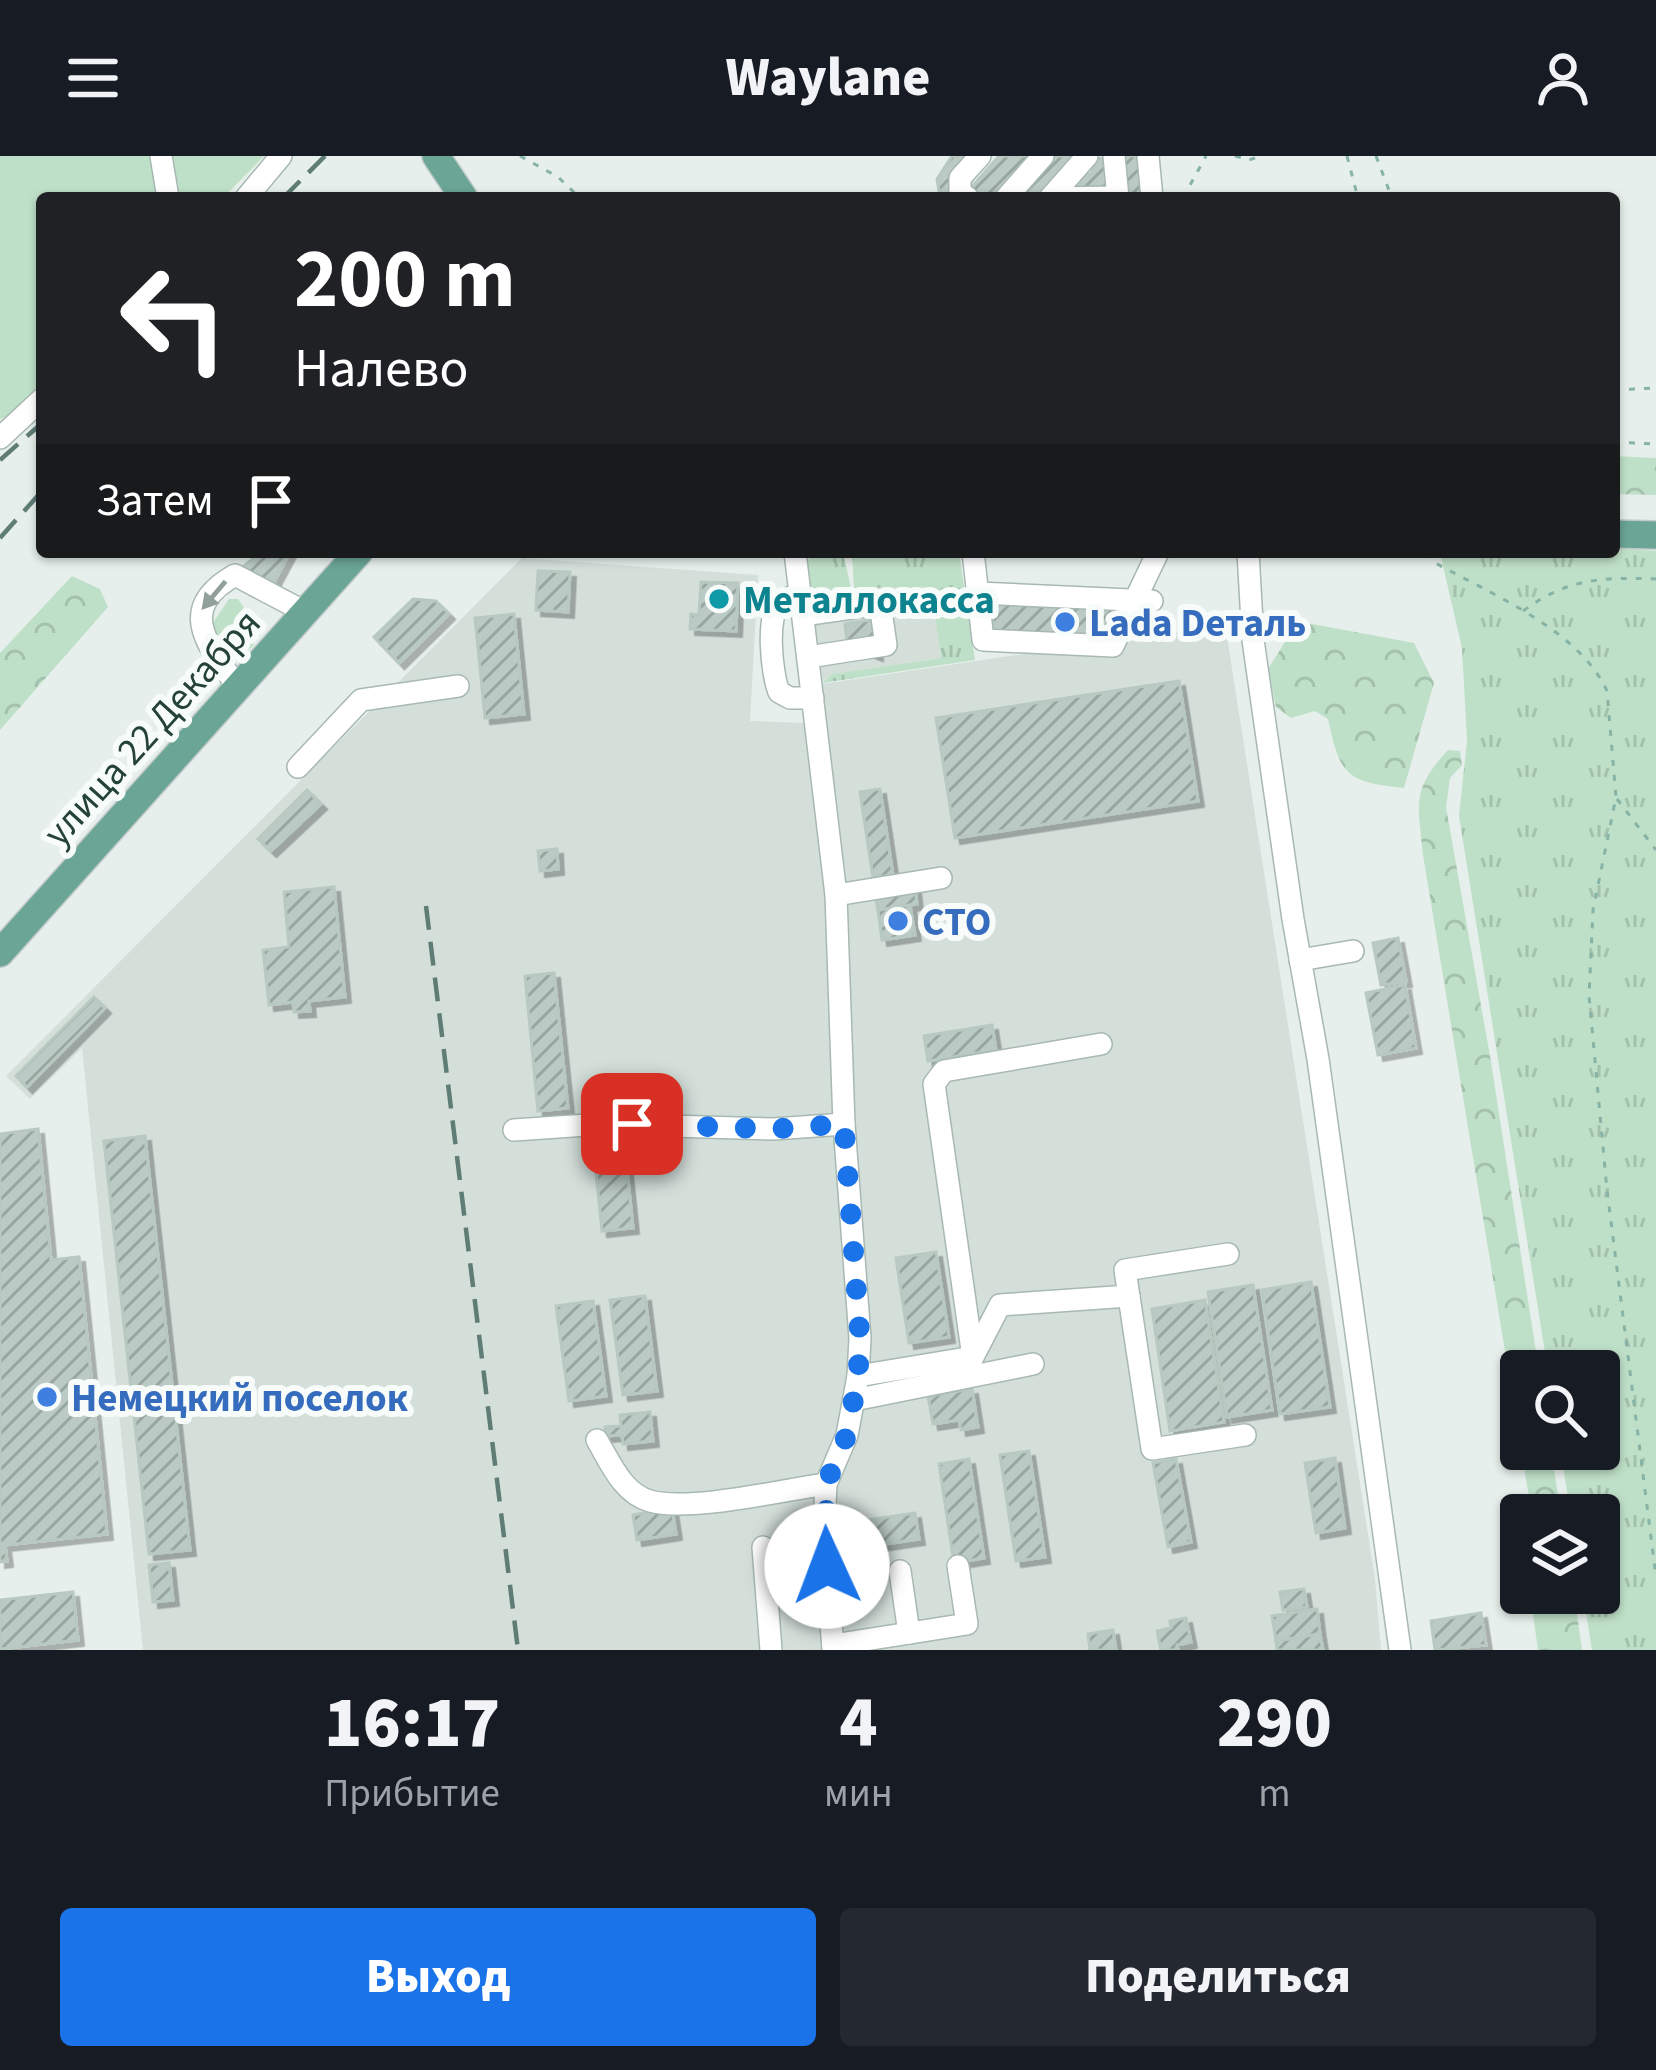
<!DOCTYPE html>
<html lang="ru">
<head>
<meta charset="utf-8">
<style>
  :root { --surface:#171b24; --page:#242831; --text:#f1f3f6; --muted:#9ea1a6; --accent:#1a73e8 }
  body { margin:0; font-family:"Source Sans 3",sans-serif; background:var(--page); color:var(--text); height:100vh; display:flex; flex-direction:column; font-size:45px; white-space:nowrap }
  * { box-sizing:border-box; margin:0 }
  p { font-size:39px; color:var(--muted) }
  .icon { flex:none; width:66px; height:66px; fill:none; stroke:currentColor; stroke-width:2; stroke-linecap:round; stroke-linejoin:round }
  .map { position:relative; height:1494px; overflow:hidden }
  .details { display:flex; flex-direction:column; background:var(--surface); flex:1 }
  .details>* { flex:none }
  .guide { position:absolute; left:36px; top:36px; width:1584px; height:366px; border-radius:12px; box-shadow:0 3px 9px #0004; background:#202124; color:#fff; overflow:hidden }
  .fabs { position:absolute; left:1500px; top:1194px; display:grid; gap:24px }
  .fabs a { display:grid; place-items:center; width:120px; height:120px; border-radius:12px; background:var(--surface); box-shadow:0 3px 9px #0004; font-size:60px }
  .pin { position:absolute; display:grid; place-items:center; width:102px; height:102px; color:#fff; margin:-51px; border-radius:24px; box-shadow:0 6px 18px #0006 }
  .me { position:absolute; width:132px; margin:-66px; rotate:358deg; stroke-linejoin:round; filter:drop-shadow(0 0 9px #0008) }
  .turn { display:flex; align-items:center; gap:42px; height:252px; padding:0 60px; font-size:54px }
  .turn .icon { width:156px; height:156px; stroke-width:2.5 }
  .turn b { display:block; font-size:84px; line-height:102px }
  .then { display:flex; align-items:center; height:114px; padding:0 60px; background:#0003; gap:24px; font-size:45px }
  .eta { display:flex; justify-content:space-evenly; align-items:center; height:204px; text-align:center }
  .eta b { font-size:72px; font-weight:800; line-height:84px }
  .action { display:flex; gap:24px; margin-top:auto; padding:24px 60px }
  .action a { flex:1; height:138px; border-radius:12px; background:var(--accent); color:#fff; font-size:48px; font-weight:800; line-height:138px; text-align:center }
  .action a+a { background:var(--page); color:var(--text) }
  header { display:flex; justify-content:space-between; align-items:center; height:156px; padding:0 60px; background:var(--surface); font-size:54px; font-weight:800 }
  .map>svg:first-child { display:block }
  .built { fill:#d4dfda }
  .grass { fill:url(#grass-tufts) }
  .forest { fill:url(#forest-crowns) }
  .green { fill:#bfe0c8 }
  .building { fill:url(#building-hatch); stroke:#b8c9c2; stroke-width:3; filter:url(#shadow) }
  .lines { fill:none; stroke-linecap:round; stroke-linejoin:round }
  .minor-casing { stroke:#a8b8b2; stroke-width:24 }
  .major-casing { stroke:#c2cac8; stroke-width:30 }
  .path { stroke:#86b3a5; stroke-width:3; stroke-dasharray:6 9; stroke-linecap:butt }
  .minor { stroke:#fff; stroke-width:21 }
  .major { stroke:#6aa596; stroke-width:27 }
  .rail { stroke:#5f7d75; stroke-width:4.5; stroke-dasharray:24 12; stroke-linecap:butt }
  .oneway { fill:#92a09c }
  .route { stroke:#1a73e8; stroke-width:21; stroke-dasharray:0 37.8 }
  .culture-dot { fill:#0f9aa8; stroke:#f7fbf9; stroke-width:4.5 }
  .shop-dot { fill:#3f7fe0; stroke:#f7fbf9; stroke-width:4.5 }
  .labels { text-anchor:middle; stroke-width:12; stroke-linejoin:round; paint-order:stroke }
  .culture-label { font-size:39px; font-weight:bold; fill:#0d838f; stroke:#f7fbf9; text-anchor:start }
  .shop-label { font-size:39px; font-weight:bold; fill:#366cbe; stroke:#f7fbf9; text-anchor:start }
  .street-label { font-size:39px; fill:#24423a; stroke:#f7fbf9 }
</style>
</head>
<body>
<header><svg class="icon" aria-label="menu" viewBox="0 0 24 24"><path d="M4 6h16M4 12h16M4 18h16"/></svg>Waylane<svg class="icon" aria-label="person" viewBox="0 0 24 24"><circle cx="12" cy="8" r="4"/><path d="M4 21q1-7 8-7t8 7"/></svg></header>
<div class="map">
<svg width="1656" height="1494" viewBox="0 0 1656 1494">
  <defs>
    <pattern id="grass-tufts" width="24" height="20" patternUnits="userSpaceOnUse" patternTransform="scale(3)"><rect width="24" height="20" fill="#bfe0c8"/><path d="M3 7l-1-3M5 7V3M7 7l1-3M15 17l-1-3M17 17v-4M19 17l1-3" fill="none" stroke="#a4c1ad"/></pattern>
    <pattern id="forest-crowns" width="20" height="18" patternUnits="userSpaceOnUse" patternTransform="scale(3)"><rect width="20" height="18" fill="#bfe0c8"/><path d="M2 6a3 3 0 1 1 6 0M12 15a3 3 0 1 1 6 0" fill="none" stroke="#a4c1ad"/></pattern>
    <pattern id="building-hatch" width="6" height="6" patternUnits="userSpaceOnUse" patternTransform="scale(3)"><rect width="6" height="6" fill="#bbcac4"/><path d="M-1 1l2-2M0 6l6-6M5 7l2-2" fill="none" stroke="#98a6a0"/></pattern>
    <filter id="shadow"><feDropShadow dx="5.5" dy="5.5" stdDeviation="0" flood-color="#0004"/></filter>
  </defs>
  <rect width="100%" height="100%" fill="#e6efeb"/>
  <!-- built -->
  <g class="built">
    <path d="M522,402l236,17 -8,146 54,2 -2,-36 423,-63 150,955 6,71h-1238l-61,-602 -52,51 -24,-23z"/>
    <path d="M872,430l60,1 9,71 -109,16 -9,7 -15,-91 6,3z"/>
  </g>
  <!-- grass -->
  <g class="grass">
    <path d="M1614,392l42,3v1099h-64l-9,-57h16v-78h-28l-11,-66h39v-78h-51l-89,-555 8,-75 -5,-93 -21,-91 4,-5h169z"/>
    <path d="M810,396h149l16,108 -153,23 10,-9 109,-16 -10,-71 -77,1 -2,-34 -8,2 7,33 -37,4 -6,-3 -3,-12z"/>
    <path d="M229,443h9l18,26 -3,21 -13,11 -19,-4 -13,-23z"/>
  </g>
  <!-- forest -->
  <g class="forest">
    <path d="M1614,300l42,2v37l-42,-1z"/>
    <path d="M72,420l28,13 8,18 -108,123v-77z"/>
    <path d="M1307,467l107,20 20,40 -30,105c-57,-6 -64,-12 -76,-69l-13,-8 -24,7 -15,-11 -8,-38 17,-27z"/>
    <path d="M1448,594l12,1 2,14 -12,13 -4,29 45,255 48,309h-18v77l-98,-593c-5,-52 -12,-65 25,-105z"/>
    <path d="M1521,1293h30l10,66h-29z"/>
    <path d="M1530,1437h44l8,57h-44z"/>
  </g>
  <!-- green -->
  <path class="green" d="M0,0h264l-41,42h-181v184l-32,33 -10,4z"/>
  <!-- building -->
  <g class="building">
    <path d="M952,0h21l-15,42h-18l-3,-19z"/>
    <path d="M999,0h37l-37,42h-21l-9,-8z"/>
    <path d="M1057,0h20l-37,42h-20z"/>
    <path d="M1122,0h16l4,42h-16z"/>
    <path d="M1108,2l1,31 -32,1 -1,-16h16v-15z"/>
    <path d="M262,396h28l-21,39 -27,-24z"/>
    <path d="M538,415l32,1 -2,40 -32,-2z"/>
    <path d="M701,426l37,1 -2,48 -46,-2 1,-15 8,1z"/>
    <path d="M413,443l23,2 13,13 -50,49 -25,-26z"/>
    <path d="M993,447l120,5 -1,31 -120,-5z"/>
    <path d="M514,458l10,100 -39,4 -10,-100z"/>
    <path d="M876,463l1,36 -30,-12 -2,-19z"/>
    <path d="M1179,525l19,120 -243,37 -19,-120z"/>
    <path d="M880,633l13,86 -20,3 -13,-86z"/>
    <path d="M307,634l14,14 -50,47 -13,-12z"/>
    <path d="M557,693l1,20 -18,2 -2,-20z"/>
    <path d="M334,731l11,110 -36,4 1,10 -16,1 -1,-10 -24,3 -6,-55 26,-3 -5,-55z"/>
    <path d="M915,732l2,16 -39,6 -3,-15z"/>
    <path d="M910,749l5,30 -33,5 -4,-30z"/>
    <path d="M1398,782l8,43 -25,4 -8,-42z"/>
    <path d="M554,817l14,135 -30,3 -13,-135z"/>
    <path d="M1405,829l11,63 -38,7 -12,-62z"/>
    <path d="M94,841l11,11 -78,79 -11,-11z"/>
    <path d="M992,869l4,25 -68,11 -4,-25z"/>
    <path d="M38,973l13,131 28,-3 28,277 -102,11 2,16 -7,1v-428z"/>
    <path d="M145,980l45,414 -41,4 -45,-413z"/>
    <path d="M626,1004l7,68 -31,3 -7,-68z"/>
    <path d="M936,1096l13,85 -40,6 -13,-85z"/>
    <path d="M1311,1126l19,125 -50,7 -18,-124z"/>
    <path d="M1253,1129l19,125 -45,7 -19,-125z"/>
    <path d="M645,1140l12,95 -34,4 -13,-95z"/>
    <path d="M1205,1144l19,122 -54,9 -18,-122z"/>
    <path d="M593,1145l13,95 -37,5 -13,-95z"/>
    <path d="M972,1233l6,38 -17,3 -2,-10 -26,4 -5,-28z"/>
    <path d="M650,1256l3,29 -30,3 -1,-9 -16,1 -1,-9 16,-1 -1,-11z"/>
    <path d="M1029,1295l16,106 -29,4 -16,-106z"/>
    <path d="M1335,1302l10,70 -29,5 -11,-70z"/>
    <path d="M969,1303l15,99 -30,5 -15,-99z"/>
    <path d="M1176,1303l15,83 -23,5 -15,-84z"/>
    <path d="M672,1352l4,26 -39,6 -4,-25z"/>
    <path d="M915,1357l4,26 -47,7 -4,-26z"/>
    <path d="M169,1407l4,37 -20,2 -4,-37z"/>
    <path d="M1304,1433l3,18 -24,3 -3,-18z"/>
    <path d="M73,1436l5,48 -78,9v-49z"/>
    <path d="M1317,1453l3,25 -44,7 -4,-25z"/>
    <path d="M1481,1457l5,32 -51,5 -4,-29z"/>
    <path d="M1186,1462l5,24 -14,3 1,5h-17l-4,-19 14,-3 -1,-7z"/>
    <path d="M1113,1474l3,20h-26l-2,-16z"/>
    <path d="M1320,1478l3,16h-46l-1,-9z"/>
  </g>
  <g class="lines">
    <defs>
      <g id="minor">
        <path d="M161,0l7,42"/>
        <path d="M1114,0l4,42"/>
        <path d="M1148,0l4,42"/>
        <path d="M246,42l35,-42"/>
        <path d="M968,42l-8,-6v-14l20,-22"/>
        <path d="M1006,42l37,-42"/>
        <path d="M1050,42l68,-1"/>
        <path d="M1050,42l37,-42"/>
        <path d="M0,282l42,-39"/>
        <path d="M795,396l41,343 8,229 16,214 -2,38 -11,59 -21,49 -2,43 9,123"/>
        <path d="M973,396l10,88 130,6 45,-94"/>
        <path d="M1248,396l5,88 40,279 25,140 82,591"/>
        <path d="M978,437l174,8"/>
        <path d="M801,439c-6,1 -15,3 -20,6 -16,13 -9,75 -2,91l11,6h23"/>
        <path d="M803,459l77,-11 6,41 -78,12"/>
        <path d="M238,531c-30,-41 -63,-78 -3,-112l70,37"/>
        <path d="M298,611l63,-67 97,-14"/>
        <path d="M836,739l105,-17"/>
        <path d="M1300,804l53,-9"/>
        <path d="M514,974l88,-6 172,5 70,-5"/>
        <path d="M1228,1098l-103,16 27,179 93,-14"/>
        <path d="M973,1201l-39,-273 10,-13 157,-27"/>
        <path d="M858,1220l115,-19 27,-52 129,-9"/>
        <path d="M854,1244l179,-36"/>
        <path d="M597,1284c13,22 26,54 53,61 40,11 133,-11 176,-17"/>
        <path d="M763,1391l8,103"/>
        <path d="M900,1415l9,62"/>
        <path d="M833,1489l134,-21 -9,-58"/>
      </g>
      <g id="major">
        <path d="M436,0l28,42"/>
        <path d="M1614,378l42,1"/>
        <path d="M0,797l359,-401"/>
      </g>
    </defs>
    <!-- minor casing -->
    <use href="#minor" class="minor-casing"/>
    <!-- major casing -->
    <use href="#major" class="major-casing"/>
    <!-- path -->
    <g class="path">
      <path d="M520,0l38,21 22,21"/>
      <path d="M1235,0l14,4 11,-4"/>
      <path d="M1347,0l11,42"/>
      <path d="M1376,0l16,42"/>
      <path d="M1183,42l23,-42"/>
      <path d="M1614,234l42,-2"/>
      <path d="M1614,286l42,2"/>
      <path d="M1430,396l2,9c56,32 147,68 175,130l9,106 -23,113 -4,86 18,194 49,387"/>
      <path d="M1523,455c45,-33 79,-34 133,-32"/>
      <path d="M1617,643l39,51"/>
    </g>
    <!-- minor -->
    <use href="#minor" class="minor"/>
    <!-- major -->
    <use href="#major" class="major"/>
    <!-- rail -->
    <g class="rail">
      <path d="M283,42l42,-42"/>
      <path d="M0,304l42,-37"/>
      <path d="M0,382l42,-47"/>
      <path d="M426,750l92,744"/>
    </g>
  </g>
  <!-- one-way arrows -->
  <defs><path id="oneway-solid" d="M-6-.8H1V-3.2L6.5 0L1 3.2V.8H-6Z" transform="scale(3)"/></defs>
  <use class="oneway" href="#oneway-solid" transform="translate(214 439) rotate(130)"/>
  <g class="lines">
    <!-- route -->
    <path class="route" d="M632,968l142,5 70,-5 16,214 -2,38 -11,59 -21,49 1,82"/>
  </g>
  <!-- markers -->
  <circle class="culture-dot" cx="719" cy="443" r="12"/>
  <g class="shop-dot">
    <circle cx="1065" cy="466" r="12"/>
    <circle cx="898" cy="765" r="12"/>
    <circle cx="47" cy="1241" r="12"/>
  </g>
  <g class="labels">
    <!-- culture labels -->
    <g class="culture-label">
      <text x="743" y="457">Металлокасса</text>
    </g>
    <!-- shop labels -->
    <g class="shop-label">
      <text x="1089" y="480">Lada Dеталь</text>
      <text x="922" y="779">СТО</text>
      <text x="71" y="1255">Немецкий поселок</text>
    </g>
    <!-- street labels -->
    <g class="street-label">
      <text transform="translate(151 571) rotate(-48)" y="14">улица 22 Декабря</text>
    </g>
  </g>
</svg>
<div class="fabs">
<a><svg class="icon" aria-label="search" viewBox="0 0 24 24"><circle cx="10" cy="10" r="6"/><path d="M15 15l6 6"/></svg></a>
<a><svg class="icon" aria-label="layers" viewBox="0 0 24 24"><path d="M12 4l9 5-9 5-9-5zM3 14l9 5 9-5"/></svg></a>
</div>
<div class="pin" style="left:632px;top:968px;background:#d93025"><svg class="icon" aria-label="arrive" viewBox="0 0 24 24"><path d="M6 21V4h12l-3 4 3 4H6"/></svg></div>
<svg class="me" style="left:827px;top:1410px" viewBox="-20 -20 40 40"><circle r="19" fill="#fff"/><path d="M0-13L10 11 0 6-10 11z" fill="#1a73e8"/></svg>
<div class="guide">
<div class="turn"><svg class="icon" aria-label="left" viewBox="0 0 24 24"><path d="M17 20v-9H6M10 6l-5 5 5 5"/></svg><div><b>200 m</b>Налево</div></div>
<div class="then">Затем<svg class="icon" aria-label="arrive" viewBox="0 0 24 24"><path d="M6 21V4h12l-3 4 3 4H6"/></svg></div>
</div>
</div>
<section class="details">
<div class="eta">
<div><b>16:17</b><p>Прибытие</p></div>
<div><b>4</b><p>мин</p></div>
<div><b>290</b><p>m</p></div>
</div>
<div class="action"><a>Выход</a><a>Поделиться</a></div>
</section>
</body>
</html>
